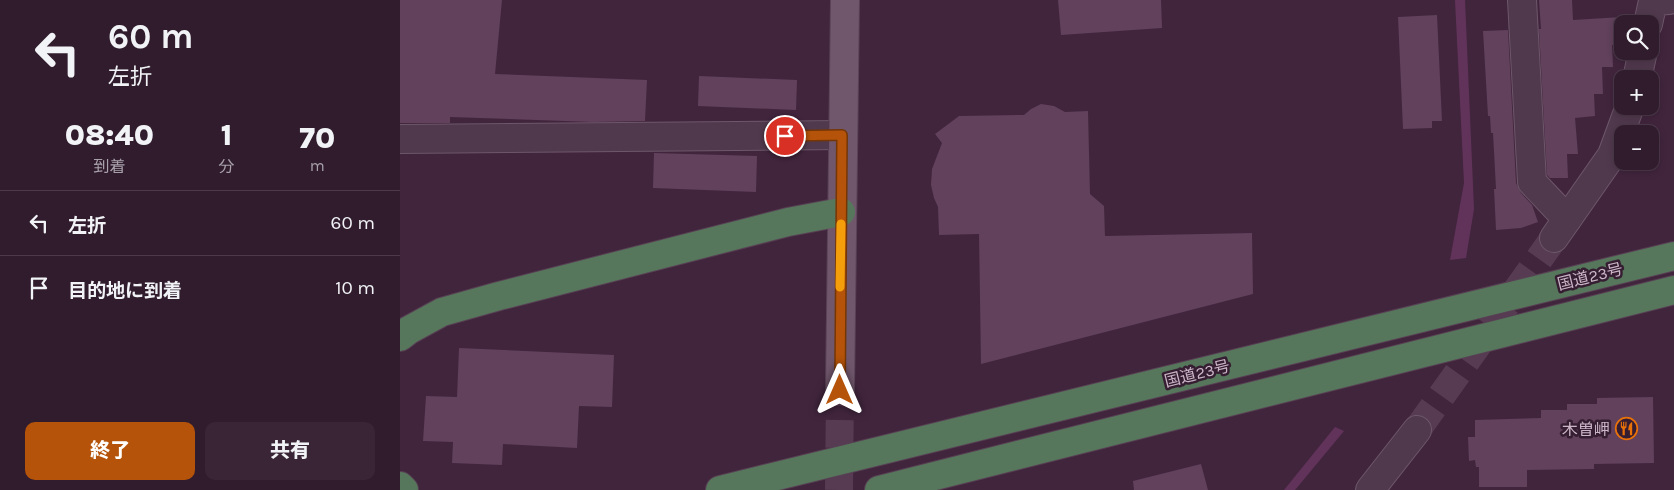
<!DOCTYPE html>
<html lang="ja">
<head>
<meta charset="utf-8">
<style>
  :root { --surface:#311c2e; --page:#392536; --text:#f1f3f6; --muted:#a8a1aa; --line:#4c3a4a; --accent:#b45309 }
  body { margin:0; font-family:Karla,"Noto Sans JP",sans-serif; background:var(--page); color:var(--text); height:100vh; display:flex; flex-direction:column; font-size:19px; white-space:nowrap }
  * { box-sizing:border-box; margin:0 }
  p { font-size:16px; color:var(--muted) }
  .icon { flex:none; width:28px; height:28px; fill:none; stroke:currentColor; stroke-width:2; stroke-linecap:round; stroke-linejoin:round }
  .map { position:relative; flex:1; overflow:hidden }
  .details { display:flex; flex-direction:column; background:var(--surface); width:400px }
  .details>* { flex:none }
  .top-card { background:#311c2e; color:var(--text); overflow:hidden }
  .fabs { position:absolute; left:1214px; top:15px; display:grid; gap:10px }
  .fabs a { display:grid; place-items:center; width:45px; height:45px; border-radius:10px; background:var(--surface); box-shadow:0 2px 8px #0003,0 0 0 1px var(--line); font-size:25px }
  .pin { position:absolute; display:grid; place-items:center; width:42px; height:42px; color:#fff; margin:-21px; border:2px solid #fff; border-radius:50%; box-shadow:0 1px 5px #0007 }
  .me { position:absolute; width:55px; margin:-28px; rotate:0deg; stroke-linejoin:round; filter:drop-shadow(0 0 4px #0008) }
  .turn { display:flex; align-items:center; gap:18px; height:105px; padding:0 25px; font-size:22px }
  .turn .icon { width:65px; height:65px; stroke-width:2.5 }
  .turn b { display:block; font-size:35px; line-height:42px }
  .eta { display:flex; justify-content:space-evenly; align-items:center; height:85px; text-align:center }
  .eta b { font-size:30px; font-weight:800; line-height:35px }
  .action { display:flex; gap:10px; margin-top:auto; padding:10px 25px }
  .action a { flex:1; height:58px; border-radius:10px; background:var(--accent); color:#fff; font-size:20px; font-weight:800; line-height:58px; text-align:center }
  .action a+a { background:var(--page); color:var(--text) }
  ul { padding:0; list-style:none }
  li { display:flex; align-items:center; gap:15px; height:65px; padding:0 25px; border-top:1px solid var(--line) }
  li div { flex:1 }
  li b { display:block; font-size:19px }
  li em { font-style:normal }
  main { display:flex; flex:1; min-height:0 }
  .map>svg:first-child { display:block }
  .water { fill:#62335a }
  .building { fill:#61415c }
  .lines { fill:none; stroke-linecap:round; stroke-linejoin:round }
  .minor-tunnel { stroke:#563b52; stroke-width:28; stroke-dasharray:28 14; stroke-linecap:butt }
  .major-tunnel { stroke:#563b52; stroke-width:28; stroke-dasharray:28 14; stroke-linecap:butt }
  .minor-casing { stroke:#6e576a; stroke-width:30 }
  .major-casing { stroke:#5a4356; stroke-width:30 }
  .highway-casing { stroke:#584154; stroke-width:30 }
  .minor { stroke:#51394d; stroke-width:28 }
  .major { stroke:#71576c; stroke-width:28 }
  .highway { stroke:#56775c; stroke-width:28 }
  .route-casing { stroke:#753606; stroke-width:12 }
  .route { stroke:#b45309; stroke-width:9 }
  .slow { stroke:#f59e0b; stroke-width:9 }
  .labels { text-anchor:middle; stroke-width:5; stroke-linejoin:round; paint-order:stroke }
  .street-label { font-size:16px; fill:#cbb6c7; stroke:#361e32 }
  .poi-label { font-size:16px; fill:#cbb6c7; stroke:#361e32; text-anchor:end }
</style>
</head>
<body>
<main>
<section class="details">
<div class="top-card">
<div class="turn"><svg class="icon" aria-label="left" viewBox="0 0 24 24"><path d="M17 20v-9H6M10 6l-5 5 5 5"/></svg><div><b>60 m</b>左折</div></div>
</div>
<div class="eta">
<div><b>08:40</b><p>到着</p></div>
<div><b>1</b><p>分</p></div>
<div><b>70</b><p>m</p></div>
</div>
<ul>
<li><svg class="icon" aria-label="left" viewBox="0 0 24 24"><path d="M17 20v-9H6M10 6l-5 5 5 5"/></svg><div><b>左折</b></div><em>60 m</em></li>
<li><svg class="icon" aria-label="arrive" viewBox="0 0 24 24"><path d="M6 21V4h12l-3 4 3 4H6"/></svg><div><b>目的地に到着</b></div><em>10 m</em></li>
</ul>
<div class="action"><a>終了</a><a>共有</a></div>
</section>
<div class="map">
<svg width="1274" height="490" viewBox="0 0 1274 490">
  <rect width="100%" height="100%" fill="#41253d"/>
  <!-- water -->
  <g class="water">
    <path d="M1055,0h10l9,209 -8,49 -16,2 14,-77z"/>
    <path d="M935,427l9,4 -49,59h-11z"/>
  </g>
  <!-- building -->
  <g class="building">
    <path d="M0,0h102l-7,74 152,6 -2,41 -52,1 -143,-5v6h-50z"/>
    <path d="M658,0h103l1,28 -101,7z"/>
    <path d="M1139,0h33l1,20 49,-3v28h-10l1,22h-11l1,27h-9l1,22 -20,2 3,36h-11l1,24h-18l-3,-3 -8,-146h2z"/>
    <path d="M1037,15l5,106h-10v7l-29,1 -5,-112z"/>
    <path d="M1108,30l8,153 5,10 11,12 6,17 -17,6 -25,2 -2,-41h2l-3,-56h-2l-1,-17h-2l-5,-85z"/>
    <path d="M299,76l98,4 -1,30 -98,-4z"/>
    <path d="M641,104l13,2 11,6 23,-1 2,83 14,12 1,30 147,-3 1,61 -272,70 -2,-130 -40,1 -1,-28 -4,-9 -3,-13 1,-16 10,-26 -7,-9 24,-18 65,-1 7,-6z"/>
    <path d="M254,153l103,3 -1,36 -103,-4z"/>
    <path d="M59,348l155,7 -2,52 -33,-1 -2,42 -74,-4 -1,21 -50,-2 1,-21 -30,-1 3,-45 31,1z"/>
    <path d="M1253,397l1,66 -60,1v5l-67,1v17h-48v-20h-3l-1,-7 -6,1 -1,-24h7v-17l66,-2v-8h26v-6h30v-6z"/>
    <path d="M801,464l7,26h-74l-1,-9z"/>
  </g>
  <g class="lines">
    <!-- minor-tunnel -->
    <path class="minor-tunnel" d="M1017,430l137,-192"/>
    <!-- major-tunnel -->
    <path class="major-tunnel" d="M439,490l1,-100"/>
    <defs>
      <g id="minor">
        <path d="M1122,0l10,182 35,37"/>
        <path d="M1248,24l5,-23 16,-1"/>
        <path d="M1237,79l6,-28"/>
        <path d="M0,139l442,-4"/>
        <path d="M1154,238l58,-83 18,-49"/>
        <path d="M970,490l47,-60"/>
      </g>
      <path id="major" d="M440,390l5,-390"/>
      <g id="highway">
        <path d="M0,337l9,-7 33,-18 57,-16 289,-74 53,-10"/>
        <path d="M0,486l4,4"/>
        <path d="M320,490l954,-234"/>
        <path d="M479,490l795,-200"/>
      </g>
    </defs>
    <!-- minor casing -->
    <use href="#minor" class="minor-casing"/>
    <!-- major casing -->
    <use href="#major" class="major-casing"/>
    <!-- highway casing -->
    <use href="#highway" class="highway-casing"/>
    <!-- minor -->
    <use href="#minor" class="minor"/>
    <!-- major -->
    <use href="#major" class="major"/>
    <!-- highway -->
    <use href="#highway" class="highway"/>
  </g>
  <g class="lines">
    <defs>
      <path id="route" d="M385,136l57,-1 -2,255"/>
    </defs>
    <!-- route casing -->
    <use href="#route" class="route-casing"/>
    <!-- route -->
    <use href="#route" class="route"/>
    <!-- slow -->
    <path class="slow" d="M440,287l1,-63"/>
  </g>
  <!-- icons -->
  <defs>
    <symbol id="restaurant-ring" viewBox="-11 -11 22 22"><circle r="9.5" fill="#361e32" stroke="#e8710a" stroke-width="1.5"/><path d="M-5-6h1v4h1v-4h1v4h1v-4h1v5L-1.5 .5V6h-2V.5L-5-1ZM5-6V6H3V1.5H1.5Q1.5-4 5-6Z" fill="#e8710a"/></symbol>
  </defs>
  <g fill-rule="evenodd">
    <use href="#restaurant-ring" x="1214" y="416" width="25" height="25"/>
  </g>
  <g class="labels">
    <!-- street labels -->
    <g class="street-label">
      <text transform="translate(1190 276) rotate(-14)" y="6">国道23号</text>
      <text transform="translate(797 373) rotate(-14)" y="6">国道23号</text>
    </g>
    <!-- poi labels -->
    <g class="poi-label">
      <text x="1210" y="435">木曽岬</text>
    </g>
  </g>
</svg>
<div class="fabs">
<a><svg class="icon" aria-label="search" viewBox="0 0 24 24"><circle cx="10" cy="10" r="6"/><path d="M15 15l6 6"/></svg></a>
<a>+</a>
<a>−</a>
</div>
<div class="pin" style="left:385px;top:136px;background:#d93025"><svg class="icon" aria-label="arrive" viewBox="0 0 24 24"><path d="M6 21V4h12l-3 4 3 4H6"/></svg></div>
<svg class="me" style="left:440px;top:390px" viewBox="-20 -20 40 40"><path d="M0-17L14 15 0 8-14 15z" fill="#b45309" stroke="#fff" stroke-width="4"/></svg>
</div>
</main>
</body>
</html>
